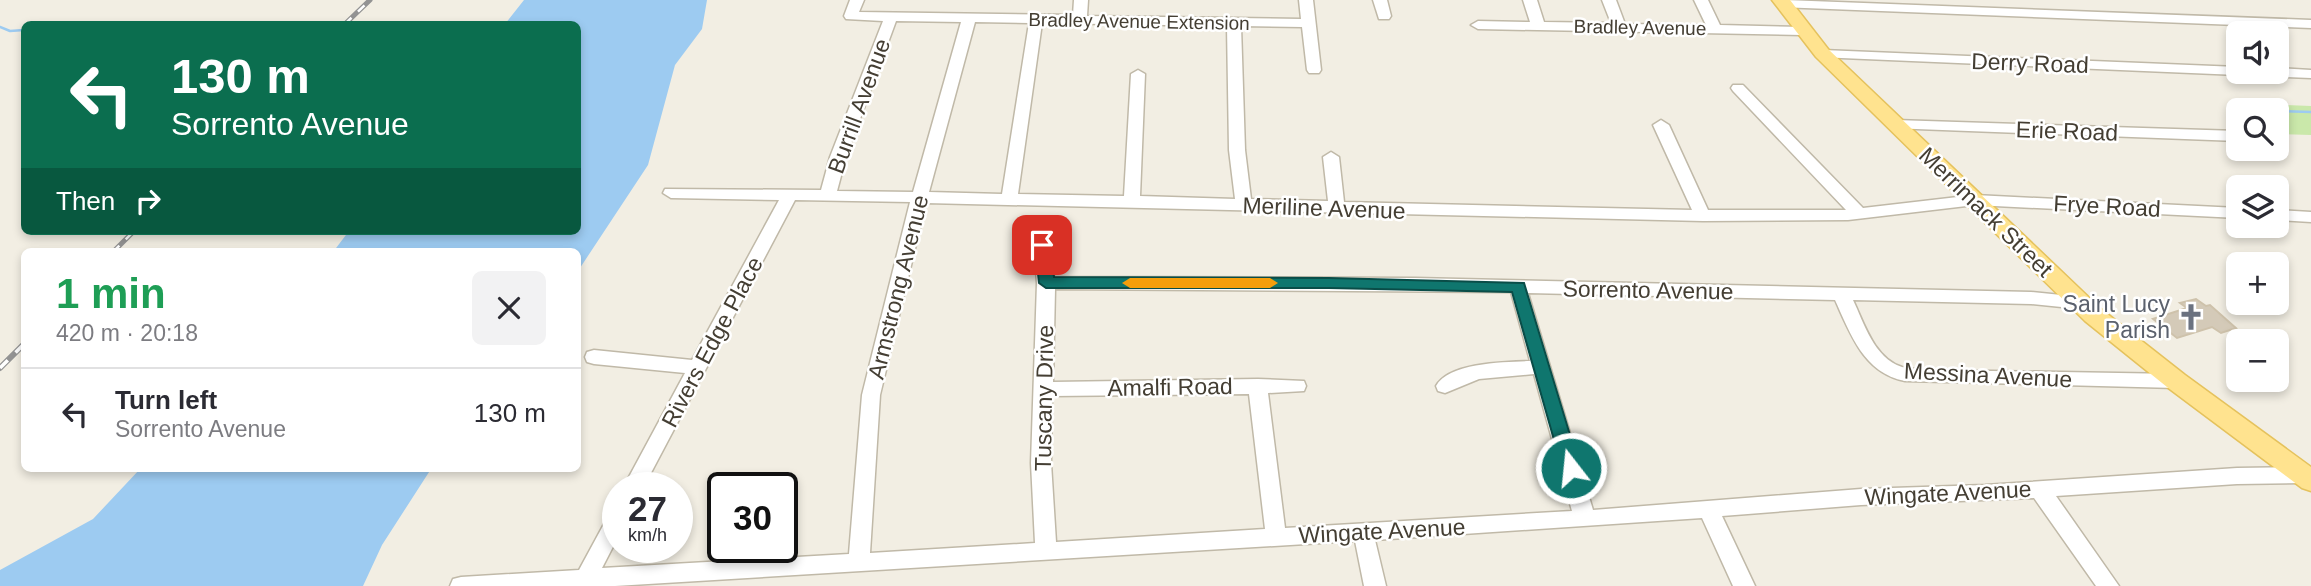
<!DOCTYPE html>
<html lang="en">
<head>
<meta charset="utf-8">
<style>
  :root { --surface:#fff; --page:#f2f2f3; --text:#2b2b33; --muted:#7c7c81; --line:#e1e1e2 }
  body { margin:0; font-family:Arial,sans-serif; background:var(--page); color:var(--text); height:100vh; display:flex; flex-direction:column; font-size:26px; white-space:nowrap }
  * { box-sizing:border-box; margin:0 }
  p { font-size:23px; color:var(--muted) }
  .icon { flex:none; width:38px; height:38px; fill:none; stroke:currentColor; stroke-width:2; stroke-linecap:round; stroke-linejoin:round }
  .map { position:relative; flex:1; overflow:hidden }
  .drawer { position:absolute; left:21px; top:248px; width:560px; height:224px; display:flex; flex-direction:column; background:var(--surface); border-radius:10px; box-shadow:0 4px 10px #0003 }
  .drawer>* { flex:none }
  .hud { position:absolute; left:21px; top:21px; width:560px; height:214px; border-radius:10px; box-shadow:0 4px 10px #0003; background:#0b6e4f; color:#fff; overflow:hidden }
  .tools { position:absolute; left:2226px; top:21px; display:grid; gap:14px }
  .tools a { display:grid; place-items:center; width:63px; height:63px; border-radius:10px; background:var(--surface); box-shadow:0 4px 10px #0003; font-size:35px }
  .speed { position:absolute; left:602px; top:472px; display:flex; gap:14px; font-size:35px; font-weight:700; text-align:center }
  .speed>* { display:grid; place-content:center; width:91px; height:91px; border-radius:50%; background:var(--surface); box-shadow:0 4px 10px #0003; line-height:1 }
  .speed small { font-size:18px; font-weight:400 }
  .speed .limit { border:4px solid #111; border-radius:10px; background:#fff; color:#111 }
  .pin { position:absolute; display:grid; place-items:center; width:60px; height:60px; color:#fff; margin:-30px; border-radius:14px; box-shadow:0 4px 10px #0006 }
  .me { position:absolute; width:77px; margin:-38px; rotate:344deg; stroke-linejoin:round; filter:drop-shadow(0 0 5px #0008) }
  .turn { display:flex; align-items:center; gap:24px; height:147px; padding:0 35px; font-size:32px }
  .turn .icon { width:91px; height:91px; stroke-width:2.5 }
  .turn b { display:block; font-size:49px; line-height:60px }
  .then { display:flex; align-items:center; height:66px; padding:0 35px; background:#0003; gap:14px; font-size:26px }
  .round { display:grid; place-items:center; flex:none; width:74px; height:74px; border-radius:10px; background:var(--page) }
  .summary { display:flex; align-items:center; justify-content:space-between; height:119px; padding:0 35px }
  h1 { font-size:42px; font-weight:800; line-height:52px; color:#1e9e55 }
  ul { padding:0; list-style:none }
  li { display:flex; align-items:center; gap:21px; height:91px; padding:0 35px; border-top:2px solid var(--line) }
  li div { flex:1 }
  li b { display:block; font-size:26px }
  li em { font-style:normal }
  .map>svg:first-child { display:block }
  .green { fill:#cae8aa }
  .water { fill:#9dcbf1 }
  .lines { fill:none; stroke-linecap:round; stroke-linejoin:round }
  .stream { stroke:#9dcbf1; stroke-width:2.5 }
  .building { fill:#d4cab8; stroke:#cec2ab; stroke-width:2 }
  .minor-casing { stroke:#c0b9a8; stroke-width:3 }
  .major-casing { stroke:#e5c25d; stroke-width:3 }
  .minor { fill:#fff; fill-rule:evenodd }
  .major { fill:#ffe38f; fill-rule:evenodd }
  .rail-far1-casing { stroke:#939393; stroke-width:5 }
  .rail-casing { stroke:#939393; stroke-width:6 }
  .rail-far1 { stroke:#fff; stroke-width:2.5; stroke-dasharray:9; stroke-linecap:butt }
  .rail { stroke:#fff; stroke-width:3.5; stroke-dasharray:11; stroke-linecap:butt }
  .route { fill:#0f766e; stroke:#0a4d48; stroke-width:2 }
  .slow { fill:#f59e0b }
  .labels { text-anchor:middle; stroke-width:5; stroke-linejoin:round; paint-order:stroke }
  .far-street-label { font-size:19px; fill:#443e33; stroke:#fff }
  .street-label { font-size:23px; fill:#443e33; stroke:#fff }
  .worship-label { font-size:23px; fill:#5b616d; stroke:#fff; text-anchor:end }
</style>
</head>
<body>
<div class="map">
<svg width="2311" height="586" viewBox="0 0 2311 586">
  <rect width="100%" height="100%" fill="#f2eee3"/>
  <!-- green -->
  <path class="green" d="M2240,103l71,3v29l-34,-1v-24h-30z"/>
  <!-- water -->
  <g class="water">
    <path d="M524,0h183l-5,29 -27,36 -27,100 -70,106v-19h-245l16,-21h229v-207h-73z"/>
    <path d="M140,469h291l-49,76 -19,41h-363v-16l93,-51z"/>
  </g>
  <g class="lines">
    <!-- stream -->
    <g class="stream">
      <path d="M0,27l10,4 14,-1"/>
      <path d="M2277,111l34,1"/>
    </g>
  </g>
  <!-- building -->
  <path class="building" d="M2196,299l10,7 4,-1 26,23 -15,5 -9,-6 -35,11 -24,-19 34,-11 -7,-5z"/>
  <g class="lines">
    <defs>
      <g id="minor">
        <path d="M850,0h14l-5,12 214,3 1,-15h14l-1,16 214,3 -2,-19h14l8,70 -2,3h-10l-2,-3 -5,-43 -61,-1 4,124 6,49 77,2 -5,-44 8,-5 8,5 5,45 348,8 -39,-85 8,-5 8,5 39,85h138l-113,-119 -2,-3 2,-3h10l120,123 112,-13 263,13v10l-263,-13 -127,15 -145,1 -777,-18 -46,192 -10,158 165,-10 -4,-80 6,-180 -3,-38 8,-6 8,6 4,32 361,1 616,14 50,5 9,6 -9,6 -50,-5 -178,-4c11,23 21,58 49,67 11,3 23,2 34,3l240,4 7,2 2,5 -2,5 -7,2 -271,-7c-41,-8 -54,-46 -70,-81l-307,-7 65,217 268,-21 124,-4 252,-17 66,-1 7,2 1,10 -8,4 -66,1 -181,12 63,90h-23l-62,-88 -173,7 -139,11 33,70h-22l-31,-68 -327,22 11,46h-22l-9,-45 -740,45h-165l3,-7 8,-2 118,-7 32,-59 7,-2v28l-16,31 247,-14 13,-159 48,-193 -115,-2 -152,288h-20l62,-115 -91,-9 -7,-2 -2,-5 2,-5 7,-2 98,10 87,-160 -108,-2 -8,-5 2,-4 156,1 9,-33 53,-136 -37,-2 -2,-3zM896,21l65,1 -48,170 -76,-1 9,-34zM975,22l54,1 -27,171 -73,-2zM1042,23l185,3 2,124 6,49 -95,-3 5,-122 -7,-4 -7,4 -7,122 -106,-2zM1055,289l456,3 19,69c-24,1 -81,1 -94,25l2,5 7,2 34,-14 55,-5 38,137 -287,17 -17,-135 36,-2 2,-5 -2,-5 -46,-2 -205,3zM1249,394l16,135 -209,13 -5,-79 1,-67z"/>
        <path d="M1373,0h14l4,16 -2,3h-10z"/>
        <path d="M1523,0h14l7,22 67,1 -9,-23h14l9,24 81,1 -12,-25h14l12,25 82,2 7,4 -7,4 -324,-6 -7,-4 7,-4 52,1z"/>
        <path d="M1785,0l526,20v8l-532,-21v-6z"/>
        <path d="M1823,50l415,17v5h7l-7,3 -420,-18 -2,-3z"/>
        <path d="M2277,68l34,2v8l-45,-2 -7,-4h18z"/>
        <path d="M1895,120l343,11v10l-348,-13 -3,-3z"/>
        <path d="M2277,210l34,2v10l-34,-2z"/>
      </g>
      <path id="major" d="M1772,0h18l38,49 273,260 84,66 126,92v24l-9,-3 -135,-101 -82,-66 -269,-264z"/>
    </defs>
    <!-- minor casing -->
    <use href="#minor" class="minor-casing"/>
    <!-- major casing -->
    <use href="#major" class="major-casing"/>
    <!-- minor -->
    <use href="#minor" class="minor"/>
    <!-- major -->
    <use href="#major" class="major"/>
    <defs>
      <g id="rail-far1">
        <path d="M345,24l25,-24"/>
        <path d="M113,252l21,-21"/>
      </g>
      <path id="rail" d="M0,368l24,-24"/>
    </defs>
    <!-- rail-far1 casing -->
    <use href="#rail-far1" class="rail-far1-casing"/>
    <!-- rail casing -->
    <use href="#rail" class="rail-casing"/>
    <!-- rail-far1 -->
    <use href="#rail-far1" class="rail-far1"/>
    <!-- rail -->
    <use href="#rail" class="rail"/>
  </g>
  <!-- route -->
  <path class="route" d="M1042,240l8,5 4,32 275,1 195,5 56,185 -3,5 -6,2 -7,-2 -2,-5 -50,-176 -183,-4h-283l-7,-5 -4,-38z"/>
  <!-- slow -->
  <path class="slow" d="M1130,278h140l8,5 -8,5h-140l-8,-5z"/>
  <!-- icons -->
  <defs>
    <symbol id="church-bare" viewBox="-9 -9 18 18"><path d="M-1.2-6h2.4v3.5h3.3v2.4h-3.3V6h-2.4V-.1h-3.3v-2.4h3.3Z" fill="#6b7280" stroke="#fff" stroke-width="2.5" paint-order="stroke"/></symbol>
  </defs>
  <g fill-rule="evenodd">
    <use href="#church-bare" x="2172" y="298" width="38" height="38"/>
  </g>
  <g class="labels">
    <!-- far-street labels -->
    <g class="far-street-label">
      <text transform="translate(1139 21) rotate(1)" y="7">Bradley Avenue Extension</text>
      <text transform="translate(1640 27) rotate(1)" y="7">Bradley Avenue</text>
    </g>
    <!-- street labels -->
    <g class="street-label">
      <text transform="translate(2030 63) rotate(2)" y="8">Derry Road</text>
      <text transform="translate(859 106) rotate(-70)" y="8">Burrill Avenue</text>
      <text transform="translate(2067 131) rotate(2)" y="8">Erie Road</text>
      <text transform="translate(2107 206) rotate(3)" y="8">Frye Road</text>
      <text transform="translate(1324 208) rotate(2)" y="8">Meriline Avenue</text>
      <text transform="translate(1986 212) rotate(44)" y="8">Merrimack Street</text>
      <text transform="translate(898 287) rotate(-76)" y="8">Armstrong Avenue</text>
      <text transform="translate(1648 290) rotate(1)" y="8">Sorrento Avenue</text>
      <text transform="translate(712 342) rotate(-62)" y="8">Rivers Edge Place</text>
      <text transform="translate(1988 375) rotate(3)" y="8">Messina Avenue</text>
      <text transform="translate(1170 387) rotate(-1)" y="8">Amalfi Road</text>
      <text transform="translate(1044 398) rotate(-89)" y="8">Tuscany Drive</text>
      <text transform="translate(1948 493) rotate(-3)" y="8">Wingate Avenue</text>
      <text transform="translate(1382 531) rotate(-3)" y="8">Wingate Avenue</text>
    </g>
    <!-- worship labels -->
    <g class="worship-label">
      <text x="2170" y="312">Saint Lucy<tspan x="2170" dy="26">Parish</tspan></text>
    </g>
  </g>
</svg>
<div class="tools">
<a><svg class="icon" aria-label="sound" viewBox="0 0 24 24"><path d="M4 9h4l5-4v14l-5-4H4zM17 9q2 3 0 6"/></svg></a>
<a><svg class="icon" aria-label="search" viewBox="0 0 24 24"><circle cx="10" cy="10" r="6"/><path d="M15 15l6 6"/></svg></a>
<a><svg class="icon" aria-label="layers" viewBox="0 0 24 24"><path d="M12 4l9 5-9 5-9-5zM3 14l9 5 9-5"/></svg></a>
<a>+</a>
<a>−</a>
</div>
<div class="speed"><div>27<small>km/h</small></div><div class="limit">30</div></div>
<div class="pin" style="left:1042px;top:245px;background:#d93025"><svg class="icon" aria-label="arrive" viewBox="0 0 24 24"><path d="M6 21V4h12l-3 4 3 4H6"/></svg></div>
<svg class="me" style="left:1571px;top:468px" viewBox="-20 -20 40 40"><circle r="17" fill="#0f766e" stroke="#fff" stroke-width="3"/><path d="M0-11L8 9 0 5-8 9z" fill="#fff"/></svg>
<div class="hud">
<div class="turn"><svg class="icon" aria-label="left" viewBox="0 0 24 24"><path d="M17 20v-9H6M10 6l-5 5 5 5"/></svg><div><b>130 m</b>Sorrento Avenue</div></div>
<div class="then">Then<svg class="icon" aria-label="right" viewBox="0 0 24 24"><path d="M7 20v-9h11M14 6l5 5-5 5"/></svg></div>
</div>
<section class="drawer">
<div class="summary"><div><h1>1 min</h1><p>420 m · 20:18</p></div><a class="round"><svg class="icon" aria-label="close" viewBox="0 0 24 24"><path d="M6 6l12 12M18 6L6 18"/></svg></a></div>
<ul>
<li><svg class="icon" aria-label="left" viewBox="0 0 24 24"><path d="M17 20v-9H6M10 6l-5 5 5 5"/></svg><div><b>Turn left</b><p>Sorrento Avenue</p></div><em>130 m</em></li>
</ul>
</section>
</div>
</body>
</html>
